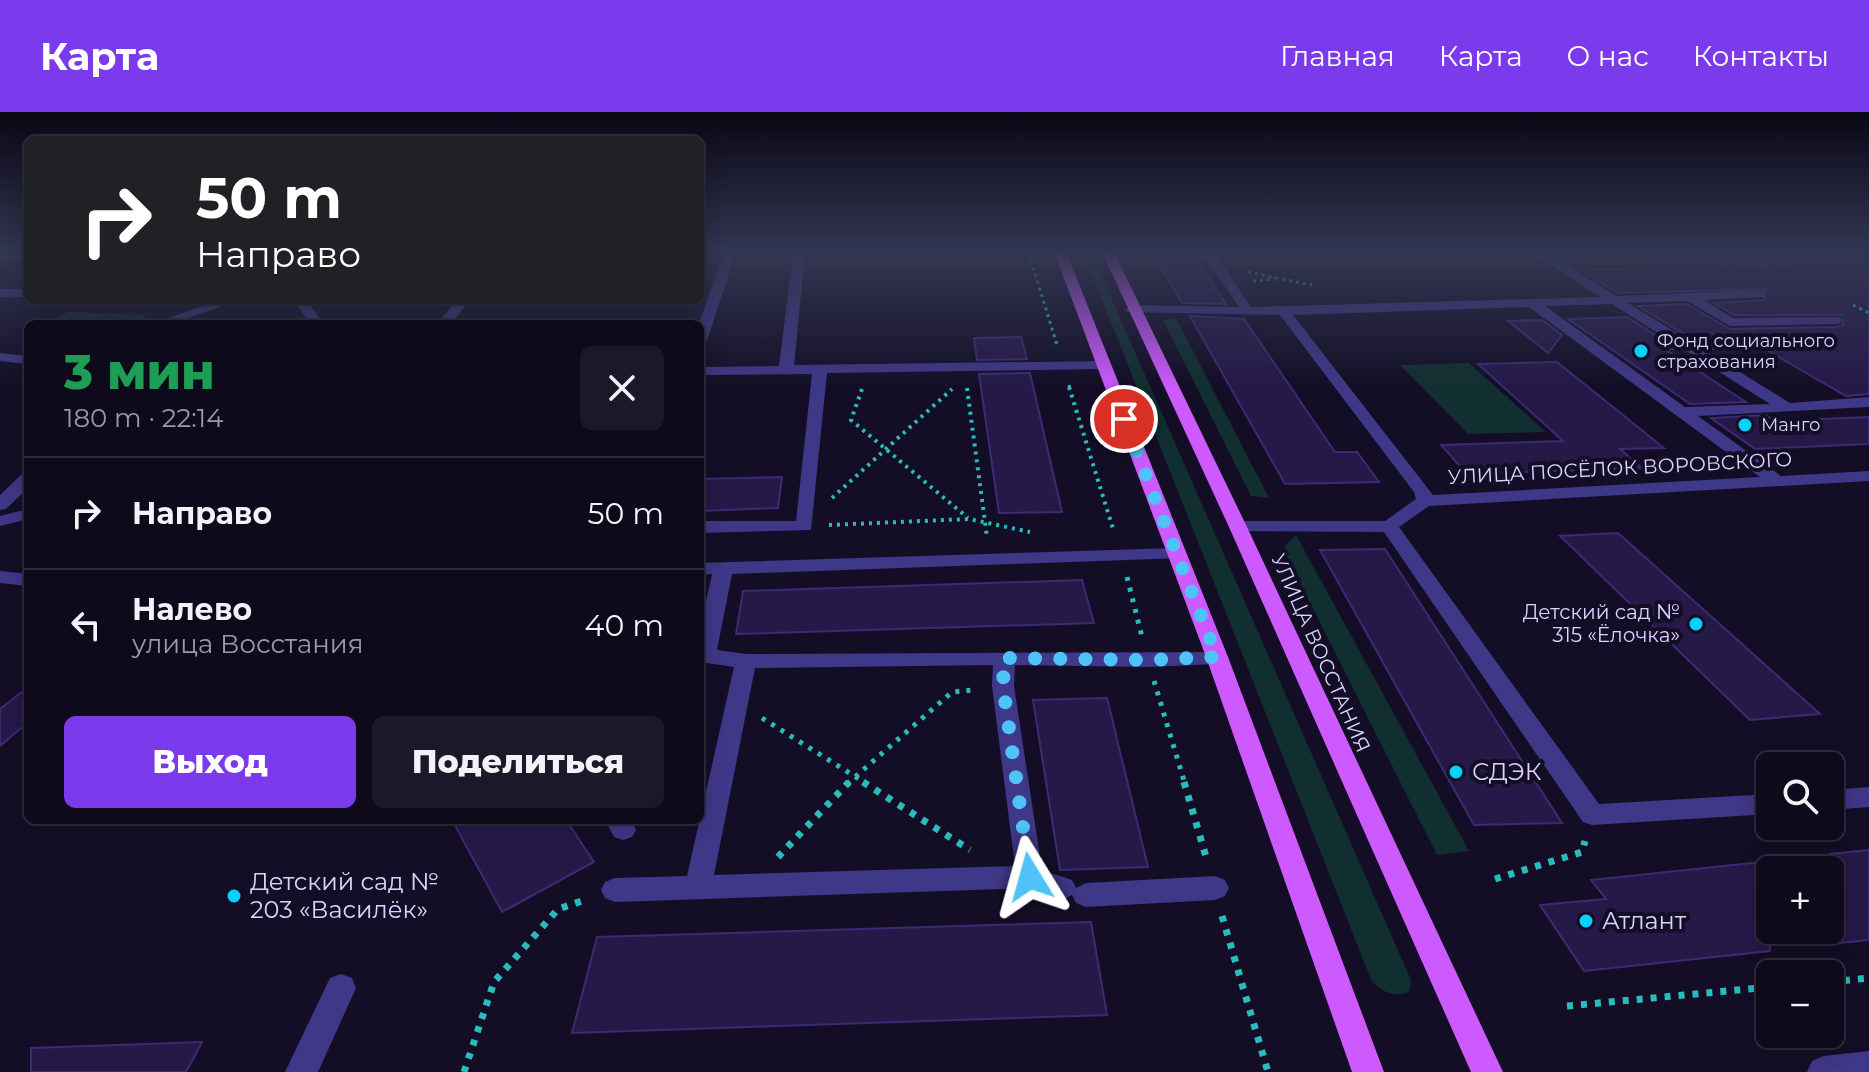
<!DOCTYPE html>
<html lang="ru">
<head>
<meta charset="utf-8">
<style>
  :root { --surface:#0e0a1c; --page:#1c1829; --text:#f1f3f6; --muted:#9b9aa3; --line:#2e2b3b; --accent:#7c3aed }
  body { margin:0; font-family:Montserrat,sans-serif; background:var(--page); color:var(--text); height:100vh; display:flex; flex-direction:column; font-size:30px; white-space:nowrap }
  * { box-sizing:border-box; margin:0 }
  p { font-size:26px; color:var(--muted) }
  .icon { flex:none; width:44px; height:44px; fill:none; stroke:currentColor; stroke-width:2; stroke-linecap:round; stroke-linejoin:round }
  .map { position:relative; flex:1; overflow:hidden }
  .side { position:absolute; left:24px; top:208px; width:680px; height:504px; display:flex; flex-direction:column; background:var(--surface); border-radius:12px; box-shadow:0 4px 20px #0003,0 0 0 2px var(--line) }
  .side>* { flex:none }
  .banner { position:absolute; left:24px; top:24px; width:680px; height:168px; border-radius:12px; box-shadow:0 4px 20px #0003,0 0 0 2px var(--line); background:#202124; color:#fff; overflow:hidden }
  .fabs { position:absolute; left:1756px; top:640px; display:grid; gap:16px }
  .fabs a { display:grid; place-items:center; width:88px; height:88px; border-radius:12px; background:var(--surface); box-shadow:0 4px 20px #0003,0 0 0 2px var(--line); font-size:40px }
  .pin { position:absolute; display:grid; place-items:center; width:68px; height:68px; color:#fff; margin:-34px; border:4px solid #fff; border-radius:50%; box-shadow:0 2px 8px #0007 }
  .me { position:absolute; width:88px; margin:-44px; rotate:352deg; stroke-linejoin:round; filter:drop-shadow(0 0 6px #0008) }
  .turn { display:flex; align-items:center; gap:28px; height:168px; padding:0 40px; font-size:36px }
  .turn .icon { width:104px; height:104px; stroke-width:2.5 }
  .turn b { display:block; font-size:56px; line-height:68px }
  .round { display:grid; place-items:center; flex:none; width:84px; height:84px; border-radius:12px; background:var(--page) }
  .headline { display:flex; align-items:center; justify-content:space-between; height:136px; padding:0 40px }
  h1 { font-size:48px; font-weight:800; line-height:60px; color:#1e9e55 }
  .action { display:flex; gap:16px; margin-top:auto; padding:16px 40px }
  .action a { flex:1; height:92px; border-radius:12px; background:var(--accent); color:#fff; font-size:32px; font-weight:800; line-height:92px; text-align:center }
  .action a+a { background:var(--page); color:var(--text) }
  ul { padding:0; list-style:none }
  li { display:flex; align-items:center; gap:24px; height:112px; padding:0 40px; border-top:2px solid var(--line) }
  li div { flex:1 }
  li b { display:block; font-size:30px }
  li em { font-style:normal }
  header { display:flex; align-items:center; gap:48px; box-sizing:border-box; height:112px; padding:0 40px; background:var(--accent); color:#fff }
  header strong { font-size:38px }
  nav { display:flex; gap:44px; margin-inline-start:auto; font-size:28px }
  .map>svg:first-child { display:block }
  .green { fill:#112f30 }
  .building { fill:#251948; stroke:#3e2a74; stroke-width:2 }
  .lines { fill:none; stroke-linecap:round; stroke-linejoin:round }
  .path-far3 { stroke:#2abbbc; stroke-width:3; stroke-dasharray:3 4; stroke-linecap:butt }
  .path-far2 { stroke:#2abbbc; stroke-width:4; stroke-dasharray:3 5; stroke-linecap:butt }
  .path-far1 { stroke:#2abbbc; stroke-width:5; stroke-dasharray:4 7; stroke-linecap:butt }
  .path { stroke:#2abbbc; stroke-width:7; stroke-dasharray:6 8; stroke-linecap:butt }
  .minor { fill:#3f3787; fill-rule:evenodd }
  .major { fill:#cc5aff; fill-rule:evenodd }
  .route { stroke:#4fc3f7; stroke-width:14; stroke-dasharray:0 25.2 }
  .poi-dot { fill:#00d4fe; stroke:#130e26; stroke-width:3 }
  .labels { text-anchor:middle; stroke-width:8; stroke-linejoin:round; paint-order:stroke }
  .far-poi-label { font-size:18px; fill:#dbd3ff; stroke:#130e26; text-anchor:start }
  .street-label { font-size:20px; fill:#dbd3ff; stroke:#130e26 }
  .poi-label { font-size:20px; fill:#dbd3ff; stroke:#130e26; text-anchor:end }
  .near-poi-label { font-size:24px; fill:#dbd3ff; stroke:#130e26; text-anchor:start }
</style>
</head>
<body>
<header>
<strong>Карта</strong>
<nav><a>Главная</a><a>Карта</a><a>О нас</a><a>Контакты</a></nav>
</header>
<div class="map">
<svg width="1869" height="960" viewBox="0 0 1869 960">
  <rect width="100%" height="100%" fill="#130e26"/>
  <!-- green -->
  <g class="green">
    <path d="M1084,142h8l319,726 -2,12c-14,6 -26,0 -37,-10z"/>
    <path d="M68,200l79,3 -13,9h-87z"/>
    <path d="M1176,206l93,180 -18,-2 -88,-176z"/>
    <path d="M1469,251l77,69 -78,2 -68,-69z"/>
    <path d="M1296,423l173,316 -32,4 -154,-306z"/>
  </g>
  <!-- building -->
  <g class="building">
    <path d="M1153,142h39l34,50 -44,-1z"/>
    <path d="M1869,150v132l-23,2 -81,-47h-57l-70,-43 48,-2 44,25 107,-2 6,-2v-10h-109l-20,-12 50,-3 2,-11 -148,4 -38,-23z"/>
    <path d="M1190,204l54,3 91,133h22l22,30 -94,2z"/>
    <path d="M1627,205l50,32h-12l81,53 -56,2 -122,-85z"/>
    <path d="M1542,208l20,15 -14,18 -40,-32z"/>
    <path d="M1021,225l6,22 -50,1 -3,-22z"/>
    <path d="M1557,250l107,86 -44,1 22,19 -175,6 -26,-29 122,-4 -85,-77z"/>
    <path d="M1030,261l32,139 -63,1 -20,-139z"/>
    <path d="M1766,303l8,6 95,-4v27l-114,5 -44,-31z"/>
    <path d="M782,365l-4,31 -78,3v-32z"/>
    <path d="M1618,421l202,181 -70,6 -190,-184z"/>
    <path d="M1385,437l97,150 80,124 -88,2 -154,-275z"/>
    <path d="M1082,468l12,43 -358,11 7,-43z"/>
    <path d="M28,575v35l-28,24v-37z"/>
    <path d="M1107,586l41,169 -88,3 -27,-170z"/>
    <path d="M452,708h114l28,42 -92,50z"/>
    <path d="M1869,738v90l-39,4v-90z"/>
    <path d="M1770,749v90l-186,20 -44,-66 66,-6 -15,-19z"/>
    <path d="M1091,810l16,93 -535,18 25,-96z"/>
    <path d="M202,930l-16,30h-155v-24z"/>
  </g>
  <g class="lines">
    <!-- path-far3 -->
    <g class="path-far3">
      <path d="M1029,142l28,91"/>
      <path d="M1248,160l64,13"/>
      <path d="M1253,169l22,-2"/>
      <path d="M1853,193l16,8"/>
      <path d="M1069,273l1,4"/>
    </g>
    <!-- path-far2 -->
    <g class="path-far2">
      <path d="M1069,275l45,145"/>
      <path d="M967,276l20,149"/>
      <path d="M862,277l-11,31 117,98"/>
      <path d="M832,386l120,-109"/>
      <path d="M829,413l140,-6 61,13"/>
    </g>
    <!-- path-far1 -->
    <g class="path-far1">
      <path d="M1127,465l15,60"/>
      <path d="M1154,569l31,103"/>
      <path d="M762,606l105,66"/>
      <path d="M847,672l105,-92 22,-2"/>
    </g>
    <!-- path -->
    <g class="path">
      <path d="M863,670l107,68"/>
      <path d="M1184,670l23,78"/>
      <path d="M778,745l71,-75"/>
      <path d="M1495,767l87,-27 3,-11"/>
      <path d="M1222,804l46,156"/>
      <path d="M1830,870l39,-4"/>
      <path d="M1567,894l203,-19"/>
      <path d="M464,960l30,-90 64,-73 30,-10"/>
    </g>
    <!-- minor -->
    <g class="minor">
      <rect x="0" y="142" width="28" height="4"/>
      <path d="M723,142h12l-28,87 -7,4 -1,-21z"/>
      <path d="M793,142h12l-11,111 310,-4 7,4 -7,4 -277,4 -16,157 -111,3v-12h96l16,-147 -112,1v-8l79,-1z"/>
      <path d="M1203,142h12l36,53 349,-10 -65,-43h14l68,42 143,-6 4,1v6l-60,3 29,18 108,-1v6l-5,1 -106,2 -43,-25 -59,2 162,100 79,-6v10l-171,9 83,60 88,-5v10l-440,25 -30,21 200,277 171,-10v20l-178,11 -9,-3 -199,-290 -152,-1 -3,-4 3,-4 6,-2h147l31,-22 -2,-7 -134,-177 -153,-3 -1,-3 6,-4 107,2zM1612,192l158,100 -85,3 -140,-101zM1529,195l231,170 -327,18 -140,-180z"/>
      <rect x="0" y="177" width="28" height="8"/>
      <path d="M221,188h19l-69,24h-21z"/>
      <path d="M294,188h12l18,24h-14z"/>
      <path d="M457,188h13l-16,20 5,4h-22z"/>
      <path d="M0,241l28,3v8l-28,-3z"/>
      <path d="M28,361v15l-22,21 -6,1v-15l22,-21z"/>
      <path d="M28,397v10l-28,7v-10z"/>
      <path d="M1176,436l7,2 3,4 -3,4 -451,16 -15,76 29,4 479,-2 3,5 -3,5 -8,2 -69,3 -133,-2 -1,21 28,184 30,10 4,8 10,-5 129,-7 10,4 4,8 -4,8 -10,4 -129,7 -10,-4 -4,-8 -10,5 -32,-12 -415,14 -10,-4 -4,-8 4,-8 10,-4 72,-2 47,-209 -34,-5v-33l12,-55 -12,1v-12zM993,553l-1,21 23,180 -301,9 41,-207z"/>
      <path d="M0,459l28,3v12l-28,-3z"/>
      <path d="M1869,675v20l-39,3v-20z"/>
      <path d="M605,708h26l5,10 -4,7 -9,3 -9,-3z"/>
      <path d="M341,862l11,4 4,10 -38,84h-33l45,-94z"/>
      <path d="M1869,939v21h-62l5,-11 11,-5z"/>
    </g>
    <!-- major -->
    <g class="major">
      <path d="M1055,142h12l161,403 156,415h-32l-146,-415z"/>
      <path d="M1103,142h12l132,273 256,545h-32l-242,-545z"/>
    </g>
  </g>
  <!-- sky -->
  <linearGradient id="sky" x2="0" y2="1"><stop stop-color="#0a0815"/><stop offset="0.51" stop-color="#333652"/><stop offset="1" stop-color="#333652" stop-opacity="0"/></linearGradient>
  <rect width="1869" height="276" fill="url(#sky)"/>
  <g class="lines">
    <!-- route -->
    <path class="route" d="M1030,765l-27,-191 1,-28 144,2 69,-3 -93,-238"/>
  </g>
  <!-- markers -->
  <g class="poi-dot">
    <circle cx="1641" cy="239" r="8"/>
    <circle cx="1745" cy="313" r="8"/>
    <circle cx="1696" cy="512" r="8"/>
    <circle cx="1456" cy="660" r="8"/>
    <circle cx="234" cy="784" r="8"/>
    <circle cx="1586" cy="809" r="8"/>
  </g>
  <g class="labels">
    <!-- far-poi labels -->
    <g class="far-poi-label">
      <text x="1657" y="235">Фонд социального<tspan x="1657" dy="21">страхования</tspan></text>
      <text x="1761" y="319">Манго</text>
    </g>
    <!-- street labels -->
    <g class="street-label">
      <text transform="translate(1620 356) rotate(-3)" y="7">УЛИЦА ПОСЁЛОК ВОРОВСКОГО</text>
      <text transform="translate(1321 541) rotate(66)" y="7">УЛИЦА ВОССТАНИЯ</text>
    </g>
    <!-- poi labels -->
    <g class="poi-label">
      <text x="1680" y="507">Детский сад №<tspan x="1680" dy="23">315 «Ёлочка»</tspan></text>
    </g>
    <!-- near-poi labels -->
    <g class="near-poi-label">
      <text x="1472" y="668">СДЭК</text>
      <text x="250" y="778">Детский сад №<tspan x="250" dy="28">203 «Василёк»</tspan></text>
      <text x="1602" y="817">Атлант</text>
    </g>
  </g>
</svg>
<div class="fabs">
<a><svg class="icon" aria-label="search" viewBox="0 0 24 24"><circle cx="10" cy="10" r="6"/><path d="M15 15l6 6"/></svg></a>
<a>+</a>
<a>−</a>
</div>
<div class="pin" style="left:1124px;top:307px;background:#d93025"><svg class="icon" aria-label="arrive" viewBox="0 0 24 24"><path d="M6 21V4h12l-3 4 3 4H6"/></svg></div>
<svg class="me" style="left:1030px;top:765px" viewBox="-20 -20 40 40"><path d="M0-17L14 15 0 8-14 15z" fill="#4fc3f7" stroke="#fff" stroke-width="4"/></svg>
<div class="banner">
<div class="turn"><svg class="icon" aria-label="right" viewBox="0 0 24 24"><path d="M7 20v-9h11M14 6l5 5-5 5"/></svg><div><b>50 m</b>Направо</div></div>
</div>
<section class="side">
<div class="headline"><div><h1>3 мин</h1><p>180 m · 22:14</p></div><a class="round"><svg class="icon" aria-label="close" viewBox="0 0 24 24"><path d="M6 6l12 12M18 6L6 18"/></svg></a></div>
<ul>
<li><svg class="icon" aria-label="right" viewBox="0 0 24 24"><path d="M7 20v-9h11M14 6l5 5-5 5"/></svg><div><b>Направо</b></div><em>50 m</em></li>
<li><svg class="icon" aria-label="left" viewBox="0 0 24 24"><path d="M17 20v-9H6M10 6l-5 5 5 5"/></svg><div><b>Налево</b><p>улица Восстания</p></div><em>40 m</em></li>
</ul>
<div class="action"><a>Выход</a><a>Поделиться</a></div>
</section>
</div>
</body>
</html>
